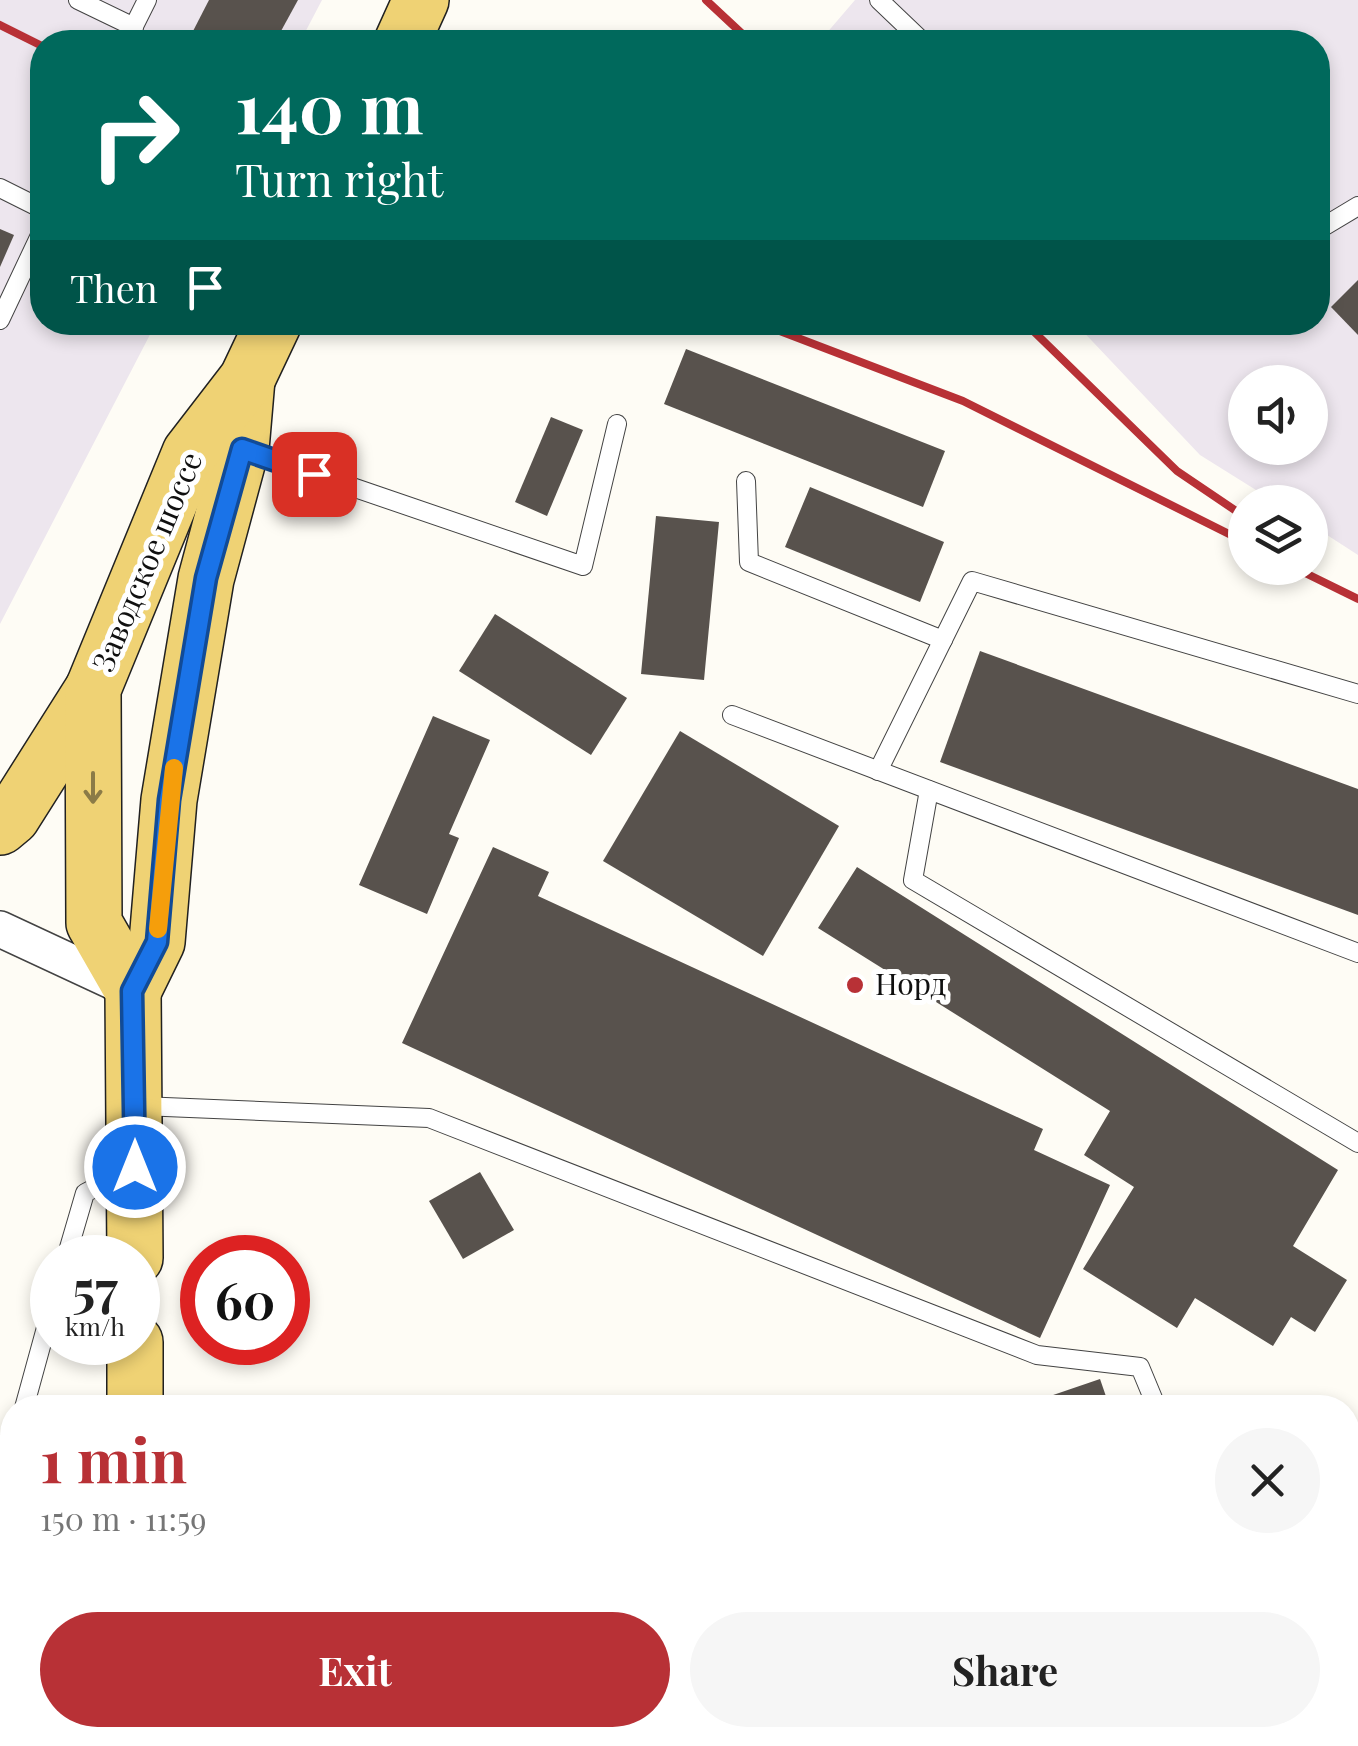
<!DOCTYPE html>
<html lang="en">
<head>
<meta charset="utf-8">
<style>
  :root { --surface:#fff; --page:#f6f6f6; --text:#222; --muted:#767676; --accent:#b83136 }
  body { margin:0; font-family:"Playfair Display",serif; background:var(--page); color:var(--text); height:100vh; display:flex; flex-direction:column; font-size:38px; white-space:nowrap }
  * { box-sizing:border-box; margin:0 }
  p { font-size:32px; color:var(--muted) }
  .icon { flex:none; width:55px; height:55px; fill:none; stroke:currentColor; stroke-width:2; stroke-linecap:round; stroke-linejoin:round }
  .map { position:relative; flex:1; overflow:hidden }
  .drawer { position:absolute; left:0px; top:1395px; width:1360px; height:352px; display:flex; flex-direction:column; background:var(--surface); border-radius:40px 40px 0 0; box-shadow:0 5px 15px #0003 }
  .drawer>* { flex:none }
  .banner { position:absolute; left:30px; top:30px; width:1300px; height:305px; border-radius:40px; box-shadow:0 5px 15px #0003; background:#00695c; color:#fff; overflow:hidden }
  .controls { position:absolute; left:1228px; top:365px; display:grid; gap:20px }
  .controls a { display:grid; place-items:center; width:100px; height:100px; border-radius:50%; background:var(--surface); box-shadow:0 5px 15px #0003; font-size:50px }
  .speed { position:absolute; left:30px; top:1235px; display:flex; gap:20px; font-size:50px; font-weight:700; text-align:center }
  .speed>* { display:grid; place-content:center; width:130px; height:130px; border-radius:50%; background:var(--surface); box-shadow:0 5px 15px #0003; line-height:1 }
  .speed small { font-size:25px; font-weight:400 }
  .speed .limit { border:15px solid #d22; background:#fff; color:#111 }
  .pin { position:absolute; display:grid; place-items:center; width:85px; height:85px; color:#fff; margin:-42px; border-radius:20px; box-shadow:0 5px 15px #0006 }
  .me { position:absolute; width:110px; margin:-55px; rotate:0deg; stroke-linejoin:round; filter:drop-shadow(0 0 8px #0008) }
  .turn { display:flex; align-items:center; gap:35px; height:210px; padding:0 40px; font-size:45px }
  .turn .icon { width:130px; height:130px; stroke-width:2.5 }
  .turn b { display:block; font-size:70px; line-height:85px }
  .then { display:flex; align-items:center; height:95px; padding:0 40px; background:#0003; gap:20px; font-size:38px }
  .round { display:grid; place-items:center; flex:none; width:105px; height:105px; border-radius:52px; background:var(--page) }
  .summary { display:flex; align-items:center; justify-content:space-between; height:170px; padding:0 40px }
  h1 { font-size:60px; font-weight:700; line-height:75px; color:var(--accent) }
  .cta { display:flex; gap:20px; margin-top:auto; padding:20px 40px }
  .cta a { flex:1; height:115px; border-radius:60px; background:var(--accent); color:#fff; font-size:40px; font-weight:700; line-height:115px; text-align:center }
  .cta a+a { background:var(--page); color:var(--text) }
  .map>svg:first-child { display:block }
  .industrial { fill:#ede6ee; fill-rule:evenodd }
  .building { fill:#58524d }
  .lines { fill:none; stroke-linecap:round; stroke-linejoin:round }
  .service-casing { stroke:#434343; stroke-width:20 }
  .minor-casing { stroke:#434343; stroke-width:38 }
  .secondary-casing { stroke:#323232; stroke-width:52 }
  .primary-casing { stroke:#212121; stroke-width:58 }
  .path { stroke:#323232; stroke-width:6; stroke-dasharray:10 5; stroke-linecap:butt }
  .service { stroke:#fff; stroke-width:18 }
  .minor { stroke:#fff; stroke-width:35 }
  .secondary { stroke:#f9f2b5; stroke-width:50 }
  .primary { stroke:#efd274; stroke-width:55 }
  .tram { stroke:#b83136; stroke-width:2.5 }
  .rail { stroke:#b83136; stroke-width:8 }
  .oneway { stroke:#8b7b47 }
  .route-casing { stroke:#114b97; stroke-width:25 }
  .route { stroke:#1a73e8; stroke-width:18 }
  .slow { stroke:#f59e0b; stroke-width:18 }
  .poi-dot { fill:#b83136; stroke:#fff; stroke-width:4 }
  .labels { text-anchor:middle; stroke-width:10; stroke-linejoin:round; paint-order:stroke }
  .street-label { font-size:30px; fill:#101010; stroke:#fff }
  .poi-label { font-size:30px; fill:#101010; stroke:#fff; text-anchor:start }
</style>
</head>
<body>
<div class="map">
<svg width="1358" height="1746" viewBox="0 0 1358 1746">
  <rect width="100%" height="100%" fill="#fefcf5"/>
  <!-- industrial -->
  <g class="industrial">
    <path d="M0,0h322l-22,42h-258v280l114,1 -156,301z"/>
    <path d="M855,0h503v555l-48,-31v-22h-35l-75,-47 -125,-132 243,-1v-280h-499zM1245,382h65v66h-65z"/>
  </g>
  <!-- building -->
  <g class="building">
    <path d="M209,0h89l-23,42h-69l-15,-7z"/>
    <path d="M0,229l14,6 -14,32z"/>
    <path d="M1358,280v55l-27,-28z"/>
    <path d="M686,349l259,102 -22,56 -259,-103z"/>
    <path d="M551,417l32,13 -36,86 -32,-14z"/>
    <path d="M810,487l134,55 -24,60 -135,-55z"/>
    <path d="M656,516l63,6 -15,158 -63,-6z"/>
    <path d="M495,614l132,84 -36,57 -132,-84z"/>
    <path d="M980,651l378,138v126l-418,-153z"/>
    <path d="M433,716l57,24 -41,94 10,4 -32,76 -68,-29z"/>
    <path d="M680,731l159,95 -76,130 -160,-95z"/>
    <path d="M493,847l56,25 -11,24 505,233 -9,21 76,35 -70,153 -638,-295z"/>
    <path d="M857,867l481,303 -45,76 54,34 -32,52 -24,-15 -18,29 -78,-48 -18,30 -94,-59 51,-82 -50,-32 26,-44 -292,-183z"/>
    <path d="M480,1172l34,58 -51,29 -34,-58z"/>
    <path d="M1100,1379l10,29h-92v-1z"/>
  </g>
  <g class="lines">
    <defs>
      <g id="service">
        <path d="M78,0l56,27"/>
        <path d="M879,0l44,42"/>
        <path d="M126,42l21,-42"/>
        <path d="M0,188l42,21"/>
        <path d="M1318,230l40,-24"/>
        <path d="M0,320l42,-89"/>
        <path d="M247,451l336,115 34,-142"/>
        <path d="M746,481l3,81 194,78"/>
        <path d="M732,715l626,238"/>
        <path d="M878,771l94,-190 386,113"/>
        <path d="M929,790l-16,90 445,263"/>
        <path d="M141,1106l288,12 608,237 103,12 17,41"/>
        <path d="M66,1258l19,-65 42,-22"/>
        <path d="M24,1408l28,-102"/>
        <path d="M0,1459l12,-25"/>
        <path d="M1348,1567l10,3"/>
        <path d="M0,1714l12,-3"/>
      </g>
      <path id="minor" d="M0,929l131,61"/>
      <g id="secondary">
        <path d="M1348,1677l10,-2"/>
        <path d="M1056,1746l48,-11"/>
      </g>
      <g id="primary">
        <path d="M402,42l19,-42"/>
        <path d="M0,827l12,-10 81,-128"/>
        <path d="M133,991l24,-49 12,-142 37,-221 35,-130 6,-70"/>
        <path d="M135,1258l-2,-267 -39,-68 -1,-234 97,-236 57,-74 27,-57"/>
        <path d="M135,1342v66"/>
        <path d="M147,1735l1,11"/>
      </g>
    </defs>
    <!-- service casing -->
    <use href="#service" class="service-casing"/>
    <!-- minor casing -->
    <use href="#minor" class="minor-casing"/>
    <!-- secondary casing -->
    <use href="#secondary" class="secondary-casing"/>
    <!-- primary casing -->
    <use href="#primary" class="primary-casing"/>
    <!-- path -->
    <g class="path">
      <path d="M1348,1629h10"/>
      <path d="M1354,1715l4,18"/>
      <path d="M719,1746l58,-11"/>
    </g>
    <!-- service -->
    <use href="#service" class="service"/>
    <!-- minor -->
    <use href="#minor" class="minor"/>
    <!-- secondary -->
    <use href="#secondary" class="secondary"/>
    <!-- primary -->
    <use href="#primary" class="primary"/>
    <!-- tram -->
    <g class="tram">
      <path d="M1348,1716l10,-2"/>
      <path d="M1218,1746l48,-11"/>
      <path d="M1315,1746l43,-11"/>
    </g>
    <!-- rail -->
    <g class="rail">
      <path d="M706,0l45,42"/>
      <path d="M0,25l42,21"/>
      <path d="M756,322l207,79 282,141"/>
      <path d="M1024,322l153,149 68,46"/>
      <path d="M1295,568l63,31"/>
      <path d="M1348,1437l10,-3"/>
      <path d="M153,1746l53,-11"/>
    </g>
  </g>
  <!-- one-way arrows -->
  <defs><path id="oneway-shaft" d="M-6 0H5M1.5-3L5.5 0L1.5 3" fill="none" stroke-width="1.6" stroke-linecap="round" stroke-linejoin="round" transform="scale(2.5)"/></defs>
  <use class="oneway" href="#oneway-shaft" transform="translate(93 788) rotate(90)"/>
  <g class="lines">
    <defs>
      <path id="route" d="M135,1167l-3,-176 25,-49 12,-142 37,-222 36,-129 72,25"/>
    </defs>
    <!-- route casing -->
    <use href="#route" class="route-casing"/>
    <!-- route -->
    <use href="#route" class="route"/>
    <!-- slow -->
    <path class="slow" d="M158,929l16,-161"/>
  </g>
  <!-- markers -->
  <circle class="poi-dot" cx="855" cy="985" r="10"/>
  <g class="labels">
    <!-- street labels -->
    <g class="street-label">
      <text transform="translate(148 562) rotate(-67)" y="10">Заводское шоссе</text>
    </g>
    <!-- poi labels -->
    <g class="poi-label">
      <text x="875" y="995">Норд</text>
    </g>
  </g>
</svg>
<div class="controls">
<a><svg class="icon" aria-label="sound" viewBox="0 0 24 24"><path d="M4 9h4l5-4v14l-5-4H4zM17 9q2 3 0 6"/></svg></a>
<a><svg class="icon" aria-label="layers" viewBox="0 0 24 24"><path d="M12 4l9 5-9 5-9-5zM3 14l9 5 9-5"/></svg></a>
</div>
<div class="speed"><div>57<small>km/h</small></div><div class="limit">60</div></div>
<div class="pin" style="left:314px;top:474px;background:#d93025"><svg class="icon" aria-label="arrive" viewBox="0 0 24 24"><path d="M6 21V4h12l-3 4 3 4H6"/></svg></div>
<svg class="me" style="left:135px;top:1167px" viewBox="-20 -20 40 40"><circle r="17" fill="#1a73e8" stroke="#fff" stroke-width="3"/><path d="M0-11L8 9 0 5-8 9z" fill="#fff"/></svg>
<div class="banner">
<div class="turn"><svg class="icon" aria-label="right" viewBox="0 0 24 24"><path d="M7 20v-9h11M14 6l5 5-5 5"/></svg><div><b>140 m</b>Turn right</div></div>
<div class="then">Then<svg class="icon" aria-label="arrive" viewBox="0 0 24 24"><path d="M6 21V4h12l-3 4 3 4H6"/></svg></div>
</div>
<section class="drawer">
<div class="summary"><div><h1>1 min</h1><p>150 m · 11:59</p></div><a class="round"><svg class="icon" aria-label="close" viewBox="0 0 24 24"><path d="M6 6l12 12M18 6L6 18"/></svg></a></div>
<div class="cta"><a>Exit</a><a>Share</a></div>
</section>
</div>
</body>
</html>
